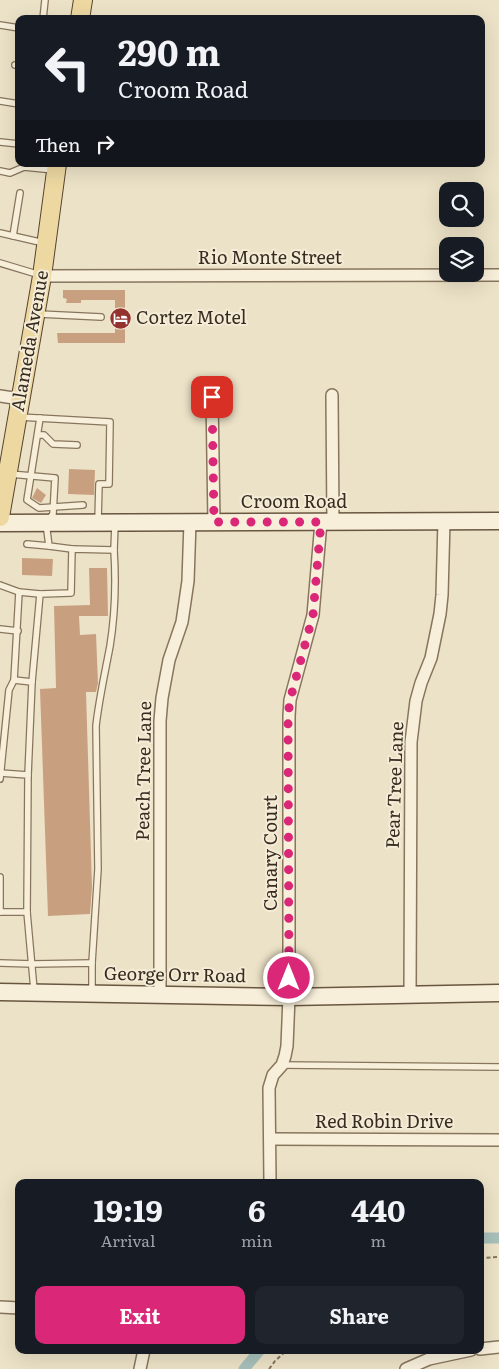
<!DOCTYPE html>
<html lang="en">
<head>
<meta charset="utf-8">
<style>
  :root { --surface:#171b24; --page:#20242c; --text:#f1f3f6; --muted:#9ea1a6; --accent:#db2777 }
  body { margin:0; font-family:Literata,serif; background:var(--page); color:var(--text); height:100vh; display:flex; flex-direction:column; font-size:19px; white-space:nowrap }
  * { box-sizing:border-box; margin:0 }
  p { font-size:16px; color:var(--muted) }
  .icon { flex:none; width:28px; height:28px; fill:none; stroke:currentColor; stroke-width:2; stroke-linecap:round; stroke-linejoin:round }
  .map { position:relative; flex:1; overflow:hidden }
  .side { position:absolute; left:15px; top:1179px; width:469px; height:175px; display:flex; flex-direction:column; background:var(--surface); border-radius:10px; box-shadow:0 5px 20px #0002 }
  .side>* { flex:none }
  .top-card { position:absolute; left:15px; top:15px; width:470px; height:152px; border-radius:10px; box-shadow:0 5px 20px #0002; background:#171b24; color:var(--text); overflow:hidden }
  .buttons { position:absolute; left:439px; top:182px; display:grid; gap:10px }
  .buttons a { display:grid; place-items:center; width:45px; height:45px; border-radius:10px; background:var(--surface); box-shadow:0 5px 20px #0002; font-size:25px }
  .pin { position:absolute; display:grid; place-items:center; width:42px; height:42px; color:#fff; margin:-21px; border-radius:10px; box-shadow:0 2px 8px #0006 }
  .me { position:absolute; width:55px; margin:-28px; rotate:0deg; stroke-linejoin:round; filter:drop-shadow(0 0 4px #0008) }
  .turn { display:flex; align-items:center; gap:18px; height:105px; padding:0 20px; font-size:22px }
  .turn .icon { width:65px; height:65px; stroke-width:2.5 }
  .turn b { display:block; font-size:35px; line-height:42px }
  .then { display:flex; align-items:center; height:48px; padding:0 20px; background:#0003; gap:10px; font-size:19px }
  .eta { display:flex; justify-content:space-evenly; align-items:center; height:85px; text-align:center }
  .eta b { font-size:30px; font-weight:700; line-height:35px }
  .primary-button { display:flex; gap:10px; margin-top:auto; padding:10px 20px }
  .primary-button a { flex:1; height:58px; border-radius:10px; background:var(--accent); color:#fff; font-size:20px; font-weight:700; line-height:58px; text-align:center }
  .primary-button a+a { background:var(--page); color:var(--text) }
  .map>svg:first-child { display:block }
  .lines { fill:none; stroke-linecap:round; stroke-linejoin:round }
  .canal { stroke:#a8c0ba; stroke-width:11 }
  .building { fill:#c9a07f }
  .lane-casing { stroke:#87755d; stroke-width:8 }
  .street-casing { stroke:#87755d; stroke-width:14 }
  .secondary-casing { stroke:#695640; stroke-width:19 }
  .primary-casing { stroke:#564331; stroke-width:20 }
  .path { stroke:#87755d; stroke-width:2; stroke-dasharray:4 2.5; stroke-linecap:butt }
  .lane { stroke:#f7efda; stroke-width:5.5 }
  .street { stroke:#f7efda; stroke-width:11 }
  .secondary { stroke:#f7efda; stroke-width:16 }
  .primary { stroke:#edd8a1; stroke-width:18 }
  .route { stroke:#db2777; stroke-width:9; stroke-dasharray:0 16.2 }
  .labels { text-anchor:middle; stroke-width:4; stroke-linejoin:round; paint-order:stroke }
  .street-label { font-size:18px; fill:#382c20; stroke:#f4ecd6 }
  .poi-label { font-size:18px; fill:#382c20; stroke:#f4ecd6; text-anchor:start }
</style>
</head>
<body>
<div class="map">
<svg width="499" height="1369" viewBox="0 0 499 1369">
  <rect width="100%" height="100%" fill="#ece2c7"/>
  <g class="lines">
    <!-- canal -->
    <g class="canal">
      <path d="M480,1238h19"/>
      <path d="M244,1369l16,-19"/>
    </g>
  </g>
  <!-- building -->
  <g class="building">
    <path d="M63,290h62v53h-67l-1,-10h58v-33h-34v3h-15l1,-4 -4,-1z"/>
    <path d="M69,469l26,1 -1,25 -26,-1z"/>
    <path d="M37,488l9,7 -5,8 -9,-5z"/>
    <path d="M22,558l31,1 -1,17 -30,-1z"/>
    <path d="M89,568h18l1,48h-29l1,19 16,-1 2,49 -2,9h-10l6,195 -2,27 -42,2 -8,-227 16,-1 -2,-82 36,-1z"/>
  </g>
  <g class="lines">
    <defs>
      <g id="lane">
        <path d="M43,19l2,-19"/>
        <path d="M0,25l19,3"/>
        <path d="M15,65h4"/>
        <path d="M0,101l19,3"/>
        <path d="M0,142l19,2"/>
        <path d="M0,171l10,2 14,-6 30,3"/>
        <path d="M0,233l44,10"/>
        <path d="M13,236l7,-43"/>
        <path d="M0,263l40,12"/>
        <path d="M39,314l62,3"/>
        <path d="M19,417l91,5 -1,62h-10l-1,37"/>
        <path d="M40,418l-13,82 12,8 44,-3"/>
        <path d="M38,435h6l9,9 24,1"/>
        <path d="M10,474l45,4 -2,36 -7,9 3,23 23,3"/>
        <path d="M27,544l22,2"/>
        <path d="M0,585l19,7 21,2"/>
        <path d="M0,629l18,2"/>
        <path d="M14,680l18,2"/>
        <path d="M0,773l28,2 -1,137h-27"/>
        <path d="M28,775l4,-93 8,-88 31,-1 1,-44 42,1 1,-26"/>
        <path d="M0,779l9,-89 5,-10 5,-88"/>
        <path d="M0,877v35"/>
        <path d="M27,912l7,78"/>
        <path d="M0,963l33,1 59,-1v28"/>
        <path d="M92,963l6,-94 -2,-143c3,-27 9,-53 14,-80 5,-31 6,-65 4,-96"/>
        <path d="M282,1065l217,2"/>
      </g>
      <g id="street">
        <path d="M42,276l457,-1"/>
        <path d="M332,395l1,127"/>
        <path d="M0,396l20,3"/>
        <path d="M212,397l2,125"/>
        <path d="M160,994v-273l2,-23 7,-38 13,-38 6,-41 2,-59"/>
        <path d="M410,994l1,-252 5,-41 5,-18 10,-25 9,-44 2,-19 2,-74"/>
        <path d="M270,1139l229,1"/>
        <path d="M270,1182l-1,-94 4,-13 9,-10 3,-9 2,-10 2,-49v-281l1,-16 23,-85 8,-93"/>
        <path d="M0,1307l19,1"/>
        <path d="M480,1349l19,-2"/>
        <path d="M140,1369l4,-19"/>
        <path d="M406,1369l23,-10 42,-9"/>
      </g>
      <g id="secondary">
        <path d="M0,523l499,-2"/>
        <path d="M0,992l289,5 210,-4"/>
      </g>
      <g id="primary">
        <path d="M80,19l3,-19"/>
        <path d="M0,517l42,-241 15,-112"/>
      </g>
    </defs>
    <!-- lane casing -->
    <use href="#lane" class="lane-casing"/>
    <!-- street casing -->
    <use href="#street" class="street-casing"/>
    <!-- secondary casing -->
    <use href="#secondary" class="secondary-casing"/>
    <!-- primary casing -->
    <use href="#primary" class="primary-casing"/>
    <!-- path -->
    <g class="path">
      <path d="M480,1258l19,-1"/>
      <path d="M269,1369l6,-8 12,-11"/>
    </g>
    <!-- lane -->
    <use href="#lane" class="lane"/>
    <!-- street -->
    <use href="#street" class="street"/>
    <!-- secondary -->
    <use href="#secondary" class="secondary"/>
    <!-- primary -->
    <use href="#primary" class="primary"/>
  </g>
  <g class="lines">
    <!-- route -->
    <path class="route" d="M212,397l2,125h107l-8,93 -23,85 -2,16 1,262"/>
  </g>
  <!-- icons -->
  <defs>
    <symbol id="hotel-disc" viewBox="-11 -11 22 22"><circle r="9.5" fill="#943230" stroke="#f4ecd6"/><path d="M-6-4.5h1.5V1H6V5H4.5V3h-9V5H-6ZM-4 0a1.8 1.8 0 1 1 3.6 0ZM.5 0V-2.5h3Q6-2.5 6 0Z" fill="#fff"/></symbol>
  </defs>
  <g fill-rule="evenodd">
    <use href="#hotel-disc" x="108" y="306" width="25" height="25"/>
  </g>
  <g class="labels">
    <!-- street labels -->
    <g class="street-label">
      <text x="270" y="264">Rio Monte Street</text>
      <text transform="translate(30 341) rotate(-80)" y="6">Alameda Avenue</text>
      <text x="294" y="508">Croom Road</text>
      <text transform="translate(144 771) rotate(-89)" y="6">Peach Tree Lane</text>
      <text transform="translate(395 785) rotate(-88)" y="6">Pear Tree Lane</text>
      <text transform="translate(271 853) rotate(-90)" y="6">Canary Court</text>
      <text transform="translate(175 975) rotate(1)" y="6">George Orr Road</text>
      <text x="384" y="1128">Red Robin Drive</text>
    </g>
    <!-- poi labels -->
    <g class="poi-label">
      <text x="136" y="324">Cortez Motel</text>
    </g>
  </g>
</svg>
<div class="buttons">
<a><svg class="icon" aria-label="search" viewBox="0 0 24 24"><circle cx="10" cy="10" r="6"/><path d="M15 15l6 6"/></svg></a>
<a><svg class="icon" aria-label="layers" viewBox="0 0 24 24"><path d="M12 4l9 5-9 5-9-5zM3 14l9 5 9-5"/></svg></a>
</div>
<div class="pin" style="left:212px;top:397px;background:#d93025"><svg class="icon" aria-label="arrive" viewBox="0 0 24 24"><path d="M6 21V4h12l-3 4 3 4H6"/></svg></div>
<svg class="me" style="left:289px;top:978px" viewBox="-20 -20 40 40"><circle r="17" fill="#db2777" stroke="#fff" stroke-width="3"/><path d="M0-11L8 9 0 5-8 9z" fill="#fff"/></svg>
<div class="top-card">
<div class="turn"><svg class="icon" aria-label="left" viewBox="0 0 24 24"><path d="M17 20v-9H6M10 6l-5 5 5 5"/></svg><div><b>290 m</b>Croom Road</div></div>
<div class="then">Then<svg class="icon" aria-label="right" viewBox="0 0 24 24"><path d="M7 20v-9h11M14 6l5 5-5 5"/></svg></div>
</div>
<section class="side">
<div class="eta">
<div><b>19:19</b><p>Arrival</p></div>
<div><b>6</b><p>min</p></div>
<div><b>440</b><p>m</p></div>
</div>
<div class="primary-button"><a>Exit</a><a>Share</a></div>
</section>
</div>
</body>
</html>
